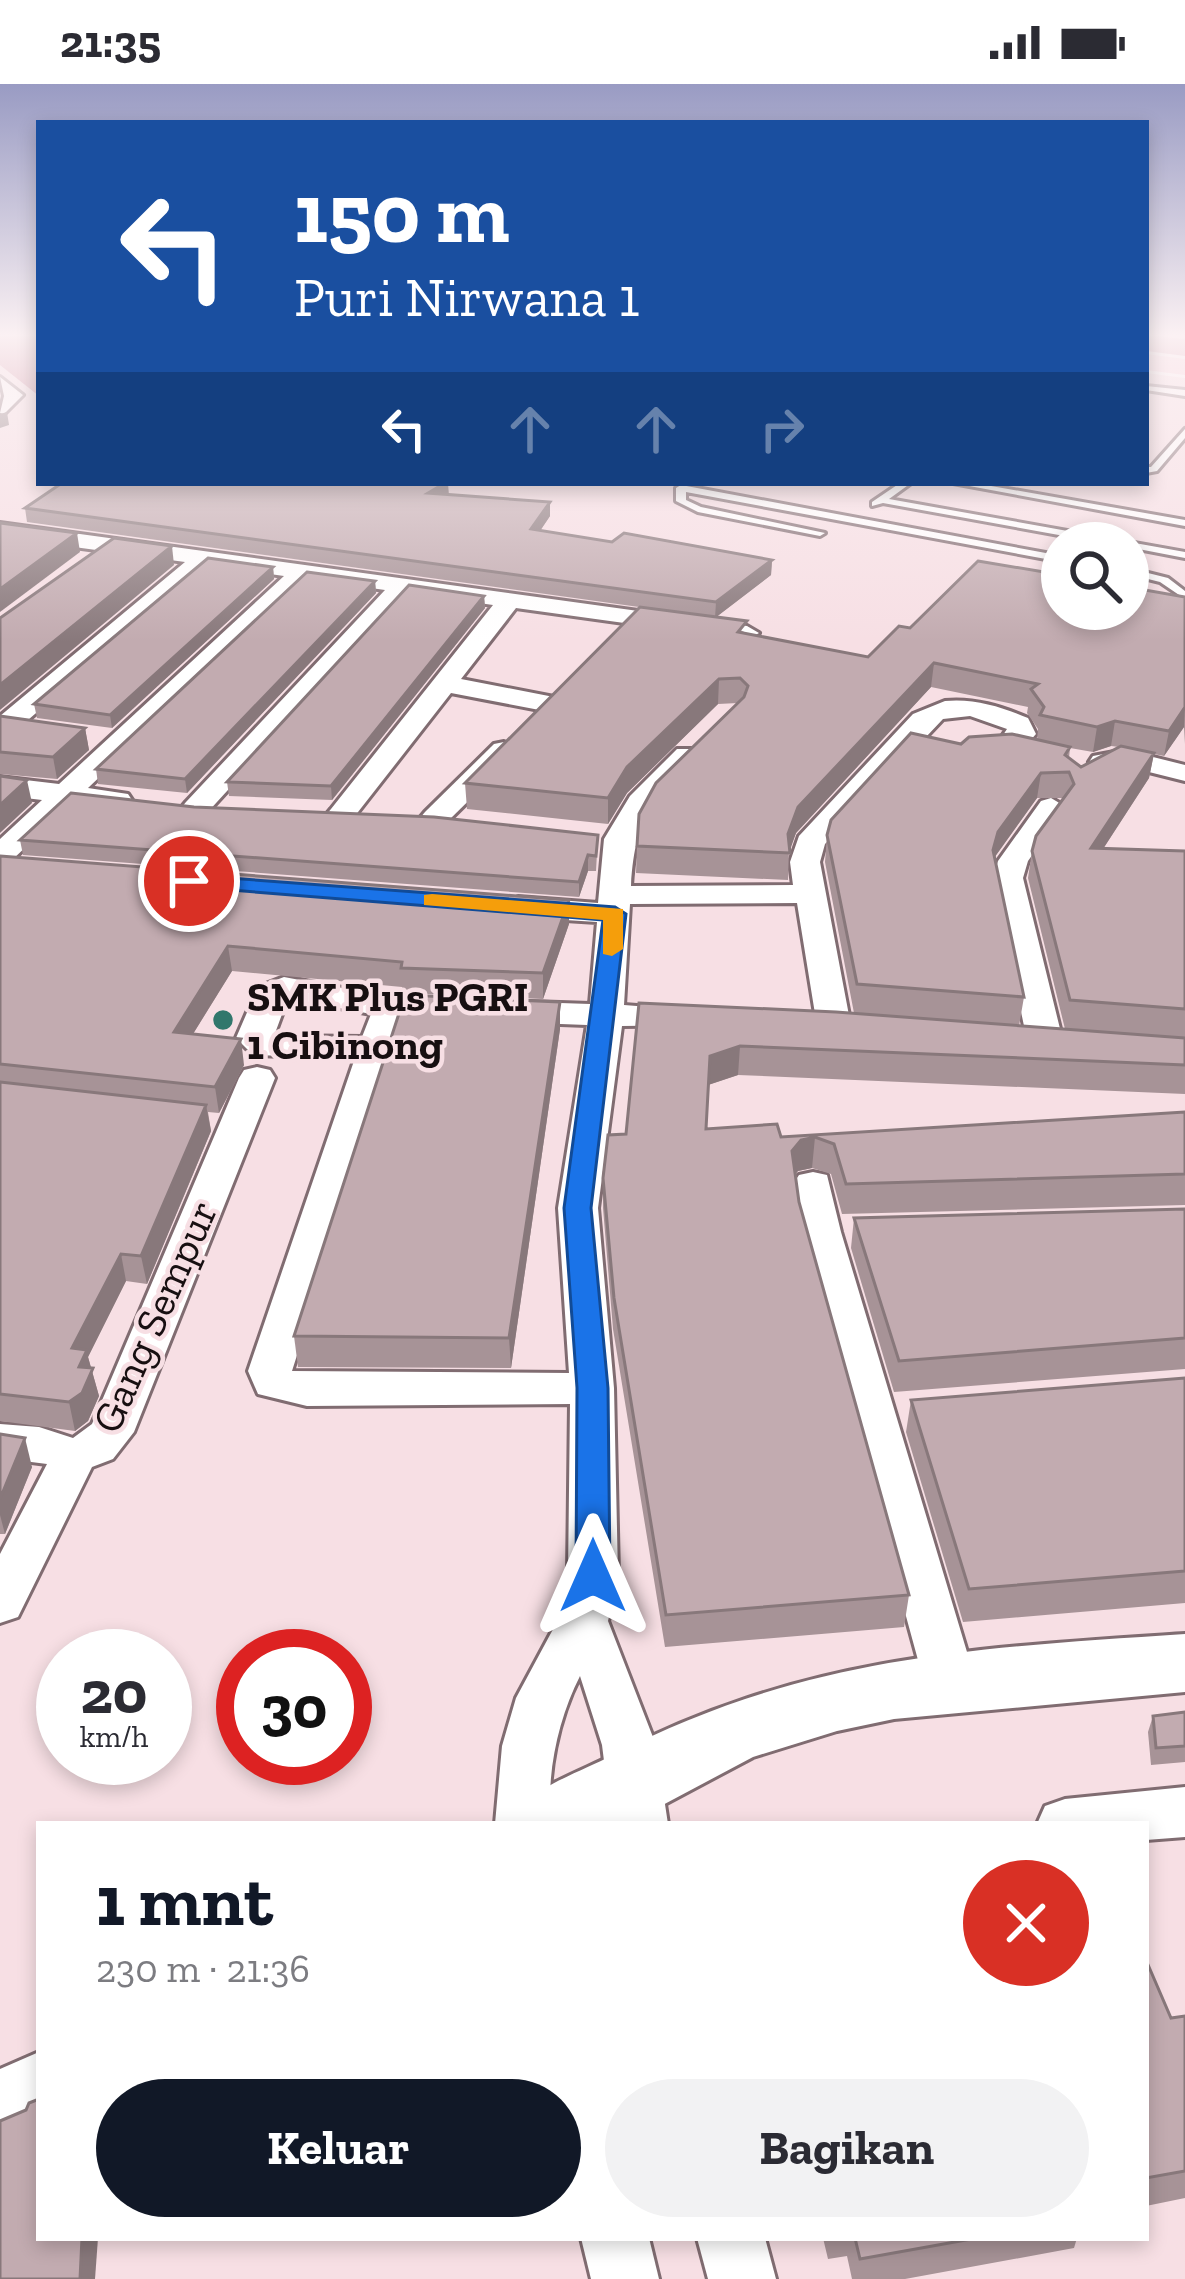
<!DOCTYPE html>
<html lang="id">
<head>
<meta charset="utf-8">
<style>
  :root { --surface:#fff; --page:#f2f2f3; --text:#2b2b33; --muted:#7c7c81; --accent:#111827 }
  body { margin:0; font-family:"Zilla Slab",serif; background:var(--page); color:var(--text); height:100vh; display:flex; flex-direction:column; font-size:45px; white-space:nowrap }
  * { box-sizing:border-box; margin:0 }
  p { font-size:39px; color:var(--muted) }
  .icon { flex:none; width:66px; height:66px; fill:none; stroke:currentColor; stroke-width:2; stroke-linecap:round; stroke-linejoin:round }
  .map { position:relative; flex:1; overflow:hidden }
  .side { position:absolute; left:36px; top:1737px; width:1113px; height:420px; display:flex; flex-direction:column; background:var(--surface); border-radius:0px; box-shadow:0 6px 18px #0003 }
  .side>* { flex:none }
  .banner { position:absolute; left:36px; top:36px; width:1113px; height:366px; border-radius:0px; box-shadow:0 6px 18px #0003; background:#1a4fa0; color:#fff; overflow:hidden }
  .controls { position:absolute; left:1041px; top:438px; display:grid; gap:24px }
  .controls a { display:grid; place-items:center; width:108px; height:108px; border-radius:50%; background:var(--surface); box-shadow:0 6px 18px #0003; font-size:60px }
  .speed { position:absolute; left:36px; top:1545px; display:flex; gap:24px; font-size:60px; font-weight:700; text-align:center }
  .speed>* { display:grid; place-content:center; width:156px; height:156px; border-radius:50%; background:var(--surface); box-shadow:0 6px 18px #0003; line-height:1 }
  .speed small { font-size:30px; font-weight:400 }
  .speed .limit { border:18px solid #d22; background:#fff; color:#111 }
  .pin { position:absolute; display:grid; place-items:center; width:102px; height:102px; color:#fff; margin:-51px; border:6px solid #fff; border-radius:50%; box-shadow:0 3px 12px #0007 }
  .me { position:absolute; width:132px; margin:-66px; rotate:0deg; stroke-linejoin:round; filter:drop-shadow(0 0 9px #0008) }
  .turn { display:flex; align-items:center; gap:42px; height:252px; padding:0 60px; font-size:54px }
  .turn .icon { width:156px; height:156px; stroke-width:2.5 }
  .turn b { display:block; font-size:84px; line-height:102px }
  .lanes { display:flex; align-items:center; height:114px; padding:0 60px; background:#0003; justify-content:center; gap:60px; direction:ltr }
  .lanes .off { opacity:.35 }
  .round { display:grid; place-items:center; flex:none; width:126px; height:126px; border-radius:63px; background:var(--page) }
  .head { display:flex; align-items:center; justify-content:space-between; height:204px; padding:0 60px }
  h1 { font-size:72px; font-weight:800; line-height:90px; color:var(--accent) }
  .cta { display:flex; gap:24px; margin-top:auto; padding:24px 60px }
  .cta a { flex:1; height:138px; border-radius:72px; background:var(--accent); color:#fff; font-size:48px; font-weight:800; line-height:138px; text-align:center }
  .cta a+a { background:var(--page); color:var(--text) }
  .status { display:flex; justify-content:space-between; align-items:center; height:84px; padding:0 60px; background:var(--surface); direction:ltr }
  .status svg { height:33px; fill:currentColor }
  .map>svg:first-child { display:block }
  .water { fill:#c4758c }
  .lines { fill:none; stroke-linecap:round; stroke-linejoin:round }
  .river { fill:#c4758c; fill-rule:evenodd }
  .service-casing { stroke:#806c71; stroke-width:6 }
  .minor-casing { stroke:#806c71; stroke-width:6 }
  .secondary-casing { stroke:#806c71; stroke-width:6 }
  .trunk-casing { stroke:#fff; stroke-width:6 }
  .service { fill:#fff; fill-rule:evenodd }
  .minor { fill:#fff; fill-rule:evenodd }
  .secondary { fill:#fff; fill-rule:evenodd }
  .trunk { fill:#facbd8; fill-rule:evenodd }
  .wall { fill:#a79397; fill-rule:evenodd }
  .shaded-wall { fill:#88787b }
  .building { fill:#c2abb0; stroke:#88787b; stroke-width:3 }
  .route { fill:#1a73e8; stroke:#114b97; stroke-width:3 }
  .slow { fill:#f59e0b }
  .poi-dot { fill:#31776c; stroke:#f7dfe4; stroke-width:4.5 }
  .labels { text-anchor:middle; stroke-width:9; stroke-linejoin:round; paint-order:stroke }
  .poi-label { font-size:42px; font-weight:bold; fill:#170f11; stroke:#f7dfe4; text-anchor:start }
  .street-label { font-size:42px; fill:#170f11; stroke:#f7dfe4 }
</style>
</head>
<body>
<div class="status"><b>21:35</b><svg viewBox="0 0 49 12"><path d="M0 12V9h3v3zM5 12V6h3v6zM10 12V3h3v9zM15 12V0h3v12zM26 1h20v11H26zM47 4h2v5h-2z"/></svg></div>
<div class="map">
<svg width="1185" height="2195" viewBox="0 0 1185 2195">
  <rect width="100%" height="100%" fill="#f7dfe4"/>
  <!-- water -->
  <path class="water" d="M39,250v62l-39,-31v-29z"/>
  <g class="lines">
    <!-- river -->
    <path class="river" d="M1146,251l39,4v22l-39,-4z"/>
    <defs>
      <g id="service">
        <path d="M1146,302l39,4v6l-39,-6z"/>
        <path d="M1185,345v9l-28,33 -11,2v-6h5z"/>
        <path d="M900,399h11l-22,16 296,53v6l-57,-11v-4h-25l-220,-40 -11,3v-4z"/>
        <path d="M953,399h21l211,37v6z"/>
        <path d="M681,401l381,71v6l-376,-70v8l15,7 124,26 -5,3 -122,-24 -22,-11v-13z"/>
        <path d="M1128,484l40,10 17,13v8l-25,-17 -32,-8z"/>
      </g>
      <g id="minor">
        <path d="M0,293l23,18 -19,19 -4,-1 4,-17z"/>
        <path d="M0,439l747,103 12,7 -12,7 -231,-32 -55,71 98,19 4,6 -4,6 -9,2 -99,-19 -100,128h-20l-5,-6 5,-6 162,-204 -85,-12 -202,221h-20l-5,-6 5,-6 199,-212 -78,-11 -219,209 40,6 4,6 -4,6 -56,-3 -61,58 -11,3v-25l42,-39 -42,-5v-18l59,7 225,-208 -76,-11 -194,167 -14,1v-17l185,-154 -185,-25z"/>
        <path d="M945,617c29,-3 57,6 83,17l8,16 -17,19 -10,2 -14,-8 12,-18 -37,-13 -27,3 -118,125 -5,18 31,164 -5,7h-24l-5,-7 -20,-123 -167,1 -6,101 77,6 5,7 -5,7 -79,1 -24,182 16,180 4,188 -10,45 48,124 12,79h-56l-10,-79 -22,-69c-22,43 -34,99 -29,148h-56l7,-78 14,-48 42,-78 10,-44 2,-172 -263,2 -49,-12 -10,-23 107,-313 -102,-3 -17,-17 22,-51 26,-10 106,20 200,7 7,-82 -79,-5 -16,-10 16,-10 80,6 6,-64 26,-43 47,-47h20l4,6c-44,58 -65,48 -70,131l162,-1 -3,-23 9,-26 114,-122zM288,914l83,16 -9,23 -88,-1zM404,934l183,7 -29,183 11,165 -277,-2z"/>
        <path d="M504,658l14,8 -4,6 -69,68h-20l-5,-6 5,-6 69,-68z"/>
        <path d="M1125,666l60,15v16l-60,-15 -22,4 -14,-8 4,-6z"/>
        <path d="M1051,714l15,9 -38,54 -5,17 41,167 -5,8h-26l-5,-8 -35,-167 5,-17 43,-60z"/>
        <path d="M257,983l13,3 5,8 -141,354 -21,27 -21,8 -74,150 -18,6v-69l47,-90 -47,-6v-34l39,3 34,11 19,-14 147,-346 5,-8z"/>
        <path d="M813,1088l14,3 14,57 135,450 -8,15 -18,7 -18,-7 -8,-15 -123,-450 -8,-48 6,-9z"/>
        <path d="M1185,1703v50l-39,3v-16h-109l8,-18 20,-7z"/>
        <path d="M581,2154h68l10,41h-68z"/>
        <path d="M697,2154h68l11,41h-68z"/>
      </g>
      <g id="secondary">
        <path d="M1185,1550v58l-291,27 -57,12 -84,26 -126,67h-109c3,-7 7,-19 12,-25 15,-15 60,-32 81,-43 192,-100 363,-108 574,-122z"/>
        <path d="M39,1968v92l-39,17v-92z"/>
      </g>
      <path id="trunk" d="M1146,270l39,5v16l-39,-5z"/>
    </defs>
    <!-- service casing -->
    <use href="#service" class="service-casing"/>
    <!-- minor casing -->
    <use href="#minor" class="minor-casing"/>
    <!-- secondary casing -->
    <use href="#secondary" class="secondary-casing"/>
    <!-- trunk casing -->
    <use href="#trunk" class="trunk-casing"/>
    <!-- service -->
    <use href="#service" class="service"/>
    <!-- minor -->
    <use href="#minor" class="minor"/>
    <!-- secondary -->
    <use href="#secondary" class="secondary"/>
    <!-- trunk -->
    <use href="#trunk" class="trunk"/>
  </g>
  <!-- wall -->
  <g class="wall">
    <path d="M448,399v11l102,8v14l-10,15 72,11 160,18 -1,15 -55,42 30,16 122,24 42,-29 275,-31v147l-1,-17 -20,29 -10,-2 -5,24 -46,71 82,2v243l-447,-19 -30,10 -2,44 75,8 404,-25v93l-343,9 -11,-40 -19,-6 -14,3 -3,3 4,28 110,393 -5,32 -239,20 -52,-318 -10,-121v-30l23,-44 13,-131 215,10 -29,-151 2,-27 134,-91 76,-4 1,-11 -11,-16 1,-6 -97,-20 -135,146 -7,17 -1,30 -152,-7 1,-27 101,-143 -20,1 -91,89 -19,31 -141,-15 -2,-26 174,-176 -612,-85 -2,-14zM1111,662l8,1 -38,20 -12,-9 1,-10 23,4zM1037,714h27l-32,53 -4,27 37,151 -46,-3 5,-29 -30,-139z"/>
    <path d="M273,483l1,12 -162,149 -75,-10 -3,-14z"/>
    <path d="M375,497l1,12 -189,200 -89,-9 -2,-15z"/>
    <path d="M484,512l1,12 -153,192 -103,-4 -2,-14z"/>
    <path d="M0,632l85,12 4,22 -32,29 -57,-5z"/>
    <path d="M194,723l404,28 -2,36h-8l-9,26 -556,-42 -3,-15z"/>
    <path d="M0,772l569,44v24l-26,75 -141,-6v-6l-170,-16 -39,63 51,31 -25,48 -11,-1 3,19 -64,153 -21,-3 -38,76 11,39 -11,25 -13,10 -75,-10z"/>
    <path d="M560,918v27l-49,339 -213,-1 -4,-31z"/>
    <path d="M1185,1125v160l-291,23 -43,-144 3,-30z"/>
    <path d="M1185,1294v225l-222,19 -57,-190 5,-32z"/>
    <path d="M0,1350l32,33 -27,67h-5z"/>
    <path d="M1185,1628v50l-34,3 -3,-33 5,-16z"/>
    <path d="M1146,1876l25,58 14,-2v182l-39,8z"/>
    <path d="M823,2154h254l-3,10 -169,31h-53l-5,-23 -19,3z"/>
  </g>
  <!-- shaded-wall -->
  <g class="shaded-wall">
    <path d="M7,328l2,13 -9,3v-14z"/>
    <path d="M445,399h3l1,13 -21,-3z"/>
    <path d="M550,418v14l-19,28v-15z"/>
    <path d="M77,449l3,19 -80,60v-23z"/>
    <path d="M172,462l2,19 -174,145v-25z"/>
    <path d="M772,476l-1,15 -56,43 1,-16z"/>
    <path d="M273,483l1,12 -162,149 -2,-13z"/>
    <path d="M375,497l1,12 -189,200 -2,-14z"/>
    <path d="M484,512l1,12 -153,192 -1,-14z"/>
    <path d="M934,579l-3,24 -135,146 -7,20 -1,-19 10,-27z"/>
    <path d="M719,595l-1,25 -91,89 -19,31v-26l19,-31z"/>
    <path d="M1185,623l-1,20 -20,29 5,-25z"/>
    <path d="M1115,637l-4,25 -18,6 4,-25z"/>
    <path d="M85,644l4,22 -32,29 -4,-22z"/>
    <path d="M1154,669l-5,25 -63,97 5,-27z"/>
    <path d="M1041,689l-4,25 -43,60 -1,-8 5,-18z"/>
    <path d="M27,696l5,23 -32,30v-28z"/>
    <path d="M588,771v16l-9,26v-15z"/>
    <path d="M569,816v24l-26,75v-26z"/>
    <path d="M228,862l4,25 -54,87 -4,-26z"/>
    <path d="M560,918v27l-49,339 -2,-30z"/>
    <path d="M241,955l3,26 -25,48 -4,-26z"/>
    <path d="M740,962l-2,29 -30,10 2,-29z"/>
    <path d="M206,1021l5,26 -64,153 -6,-28z"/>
    <path d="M815,1053l-3,31 -14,3 -9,10 3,-30 9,-11z"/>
    <path d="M121,1170l5,27 -38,76 11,39 -11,25 -13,10 -6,-29 3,-54z"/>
    <path d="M25,1354l7,29 -27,67 -5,-19v-16z"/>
    <path d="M82,2154h16l-3,41h-15z"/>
  </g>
  <!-- building -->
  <g class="building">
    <path d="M62,399h383l-17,10 122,9 -19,27 81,13 12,-9 148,27 -56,42 -691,-94z"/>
    <path d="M0,439l77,10 -77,56z"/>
    <path d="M114,454l58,8 -172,139v-67z"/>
    <path d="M208,474l65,9 -163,148 -76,-11z"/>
    <path d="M978,477l84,14v34h66v-22l57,10v110l-16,24 -54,-10 -18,6 -57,-12 4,-8 -13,-18 7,-5 -104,-21 -136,144 -10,27 2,19 -153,-7 2,-32 17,-31 88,-86 4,-11 -8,-8 -21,1 -92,88 -19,31 -143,-15 175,-176 107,14 -9,11 130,25 31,-31 11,2z"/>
    <path d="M307,488l68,9 -190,198 -89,-10z"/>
    <path d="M409,501l75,11 -153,190 -104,-4z"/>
    <path d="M0,632l85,12 -32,29 -53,-5z"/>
    <path d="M911,649l50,11 8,-7 43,-3 58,13 -5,8 16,12 40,-21 33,7 -63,95 94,3v158l-115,-9 -38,-149 4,-15 38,-52 -5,-12 -28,1 -43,59 -5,18 31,147 -167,-13 -30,-149 4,-15z"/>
    <path d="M0,692l27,4 -27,25z"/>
    <path d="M71,709l123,14 240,10 164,18 -2,21 -8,-1 -9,27 -559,-42z"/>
    <path d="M0,772l569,44 -26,73 -142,-5 1,-6 -174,-16 -54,86 67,7 -26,48 -215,-23z"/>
    <path d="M405,911l155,7 -51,336 -215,-2z"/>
    <path d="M639,919l197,9 349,26v27l-445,-19 -30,10 -4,73 71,-5 4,13 404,-25v62l-339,10 -12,-40 -19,-7 -14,3 -9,11 7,51 110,393 -243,20 -52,-317 -11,-120 5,-43 18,-1z"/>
    <path d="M0,998l206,23 -65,151 -20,-2 -49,94 15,2 -8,17 14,1 -11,25 -13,9 -69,-8z"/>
    <path d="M1185,1125v129l-286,23 -45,-143z"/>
    <path d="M1185,1294v193l-216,18 -58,-189z"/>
    <path d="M0,1350l25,4 -25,61z"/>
    <path d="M1185,1628v34l-29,2 -3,-32z"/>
    <path d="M1146,1876l25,58 14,-2v155l-39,7z"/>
    <path d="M39,2015v139h43l-2,41h-80v-158l26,-11 3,-7z"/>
    <path d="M855,2154h122l-117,21z"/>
  </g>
  <!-- sky -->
  <linearGradient id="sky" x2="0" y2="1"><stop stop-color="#999bc3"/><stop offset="0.45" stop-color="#fbf1f3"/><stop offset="1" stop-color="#fbf1f3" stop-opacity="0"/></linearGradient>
  <rect width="1185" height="558" fill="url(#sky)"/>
  <!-- route -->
  <path class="route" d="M189,791l426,32 11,7 -35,294 17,180 2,188 -5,10 -12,4 -12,-4 -5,-10 1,-188 -13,-180 39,-288 -422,-34 -3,-5z"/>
  <!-- slow -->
  <path class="slow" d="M432,810l191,15v40l-11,7 -9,-2v-34l-179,-15v-10z"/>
  <!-- markers -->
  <circle class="poi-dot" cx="223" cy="936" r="12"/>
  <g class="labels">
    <!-- poi labels -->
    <g class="poi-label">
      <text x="247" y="927">SMK Plus PGRI<tspan x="247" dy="48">1 Cibinong</tspan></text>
    </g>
    <!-- street labels -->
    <g class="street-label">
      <text transform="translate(154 1232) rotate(-66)" y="15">Gang Sempur</text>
    </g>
  </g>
</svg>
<div class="controls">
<a><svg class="icon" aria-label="search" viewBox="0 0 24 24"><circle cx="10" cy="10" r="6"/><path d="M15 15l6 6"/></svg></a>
</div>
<div class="speed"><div>20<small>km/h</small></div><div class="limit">30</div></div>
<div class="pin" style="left:189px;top:797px;background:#d93025"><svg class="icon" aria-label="arrive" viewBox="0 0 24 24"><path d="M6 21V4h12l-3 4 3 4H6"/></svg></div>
<svg class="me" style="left:593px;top:1492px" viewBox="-20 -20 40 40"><path d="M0-17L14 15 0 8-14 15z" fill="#1a73e8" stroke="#fff" stroke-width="4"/></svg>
<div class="banner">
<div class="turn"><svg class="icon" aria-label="left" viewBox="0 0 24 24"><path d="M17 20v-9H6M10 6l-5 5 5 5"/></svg><div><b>150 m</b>Puri Nirwana 1</div></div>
<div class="lanes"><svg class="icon" aria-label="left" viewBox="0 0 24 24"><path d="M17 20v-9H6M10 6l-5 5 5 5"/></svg><svg class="icon off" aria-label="ahead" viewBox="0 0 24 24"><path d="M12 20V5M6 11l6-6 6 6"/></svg><svg class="icon off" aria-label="ahead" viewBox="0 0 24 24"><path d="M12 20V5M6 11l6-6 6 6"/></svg><svg class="icon off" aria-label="right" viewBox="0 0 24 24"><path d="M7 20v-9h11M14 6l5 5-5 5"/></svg></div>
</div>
<section class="side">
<div class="head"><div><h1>1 mnt</h1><p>230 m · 21:36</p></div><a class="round" style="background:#d93025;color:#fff"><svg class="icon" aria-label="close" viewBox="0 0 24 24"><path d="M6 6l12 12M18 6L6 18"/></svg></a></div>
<div class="cta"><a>Keluar</a><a>Bagikan</a></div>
</section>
</div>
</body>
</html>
